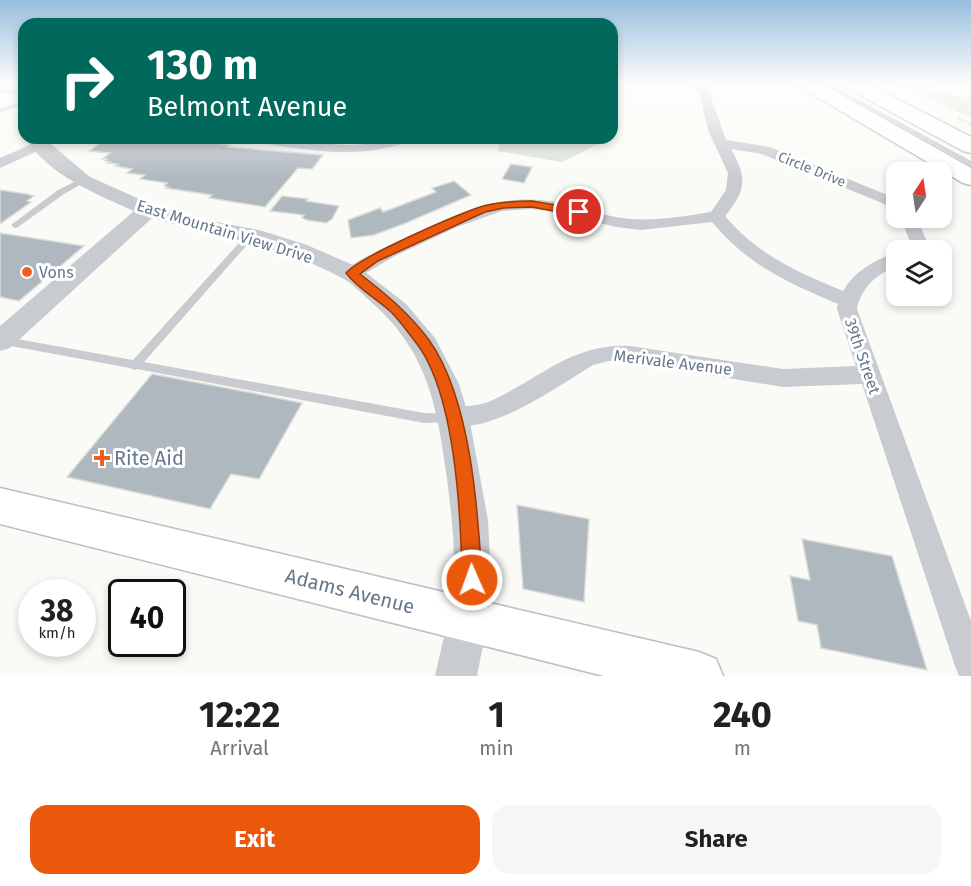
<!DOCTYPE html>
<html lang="en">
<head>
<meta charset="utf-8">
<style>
  :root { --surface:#fff; --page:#f6f6f6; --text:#202124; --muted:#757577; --accent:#ea580c }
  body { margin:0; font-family:"Fira Sans",sans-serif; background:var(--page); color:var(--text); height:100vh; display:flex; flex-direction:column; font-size:22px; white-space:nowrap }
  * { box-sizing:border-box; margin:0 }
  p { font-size:20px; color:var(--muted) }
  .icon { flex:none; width:33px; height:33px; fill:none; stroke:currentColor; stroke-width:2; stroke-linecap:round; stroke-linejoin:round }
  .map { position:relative; height:676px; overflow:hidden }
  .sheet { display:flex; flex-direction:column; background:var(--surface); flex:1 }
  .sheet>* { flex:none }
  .banner { position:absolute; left:18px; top:18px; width:600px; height:126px; border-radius:18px; box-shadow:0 3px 9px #0003; background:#00695c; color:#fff; overflow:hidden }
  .needle { width:39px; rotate:12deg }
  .buttons { position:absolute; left:886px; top:162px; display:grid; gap:12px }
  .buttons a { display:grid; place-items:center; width:66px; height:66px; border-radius:12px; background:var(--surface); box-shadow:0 3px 9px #0003; font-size:30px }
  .speed { position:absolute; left:18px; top:579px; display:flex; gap:12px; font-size:30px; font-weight:700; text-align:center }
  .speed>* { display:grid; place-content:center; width:78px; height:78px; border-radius:50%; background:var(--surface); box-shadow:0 3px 9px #0003; line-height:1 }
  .speed small { font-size:15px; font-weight:400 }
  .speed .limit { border:3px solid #111; border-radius:9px; background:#fff; color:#111 }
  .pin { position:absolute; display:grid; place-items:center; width:51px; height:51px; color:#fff; margin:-26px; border:3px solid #fff; border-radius:50%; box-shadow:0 2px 6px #0007 }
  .me { position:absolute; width:66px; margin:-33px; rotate:358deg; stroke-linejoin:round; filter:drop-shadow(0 0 4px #0008) }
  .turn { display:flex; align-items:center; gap:21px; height:126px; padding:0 30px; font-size:27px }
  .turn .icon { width:78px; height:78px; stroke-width:2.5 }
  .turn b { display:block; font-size:42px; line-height:51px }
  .eta { display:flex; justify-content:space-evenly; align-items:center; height:102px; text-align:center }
  .eta b { font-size:36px; font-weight:700; line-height:42px }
  .primary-button { display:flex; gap:12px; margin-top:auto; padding:12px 30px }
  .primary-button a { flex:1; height:69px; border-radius:18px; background:var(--accent); color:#fff; font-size:24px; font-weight:700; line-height:69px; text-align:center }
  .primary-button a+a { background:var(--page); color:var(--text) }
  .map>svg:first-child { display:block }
  .green { fill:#dbe2d8 }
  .building { fill:#b0b8bf; stroke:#dcdcd9; stroke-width:1.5 }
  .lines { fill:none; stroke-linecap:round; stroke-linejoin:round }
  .secondary-casing { stroke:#b9bfc4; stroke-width:3 }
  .motorway-casing { stroke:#bcbfc3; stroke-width:3 }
  .path { stroke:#c1c4c6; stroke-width:2; stroke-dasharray:2 2; stroke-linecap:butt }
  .service { fill:#c8cbd0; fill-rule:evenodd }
  .minor { fill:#c8cbd0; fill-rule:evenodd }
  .tertiary { fill:#c8cbd0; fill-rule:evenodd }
  .secondary { fill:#fff; fill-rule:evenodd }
  .motorway { fill:#fff; fill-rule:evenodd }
  .route { fill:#ea580c; stroke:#983908; stroke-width:1.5 }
  .poi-dot { fill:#f15f20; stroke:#fff; stroke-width:2 }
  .labels { text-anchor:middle; stroke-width:6; stroke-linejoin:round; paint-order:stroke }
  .far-street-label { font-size:14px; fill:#66788b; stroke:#fff }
  .street-label { font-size:16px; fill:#66788b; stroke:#fff }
  .poi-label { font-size:16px; fill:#66788b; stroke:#fff; text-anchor:start }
  .near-poi-label { font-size:20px; fill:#66788b; stroke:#fff; text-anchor:start }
  .near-street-label { font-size:20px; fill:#66788b; stroke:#fff }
</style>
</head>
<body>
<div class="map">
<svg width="971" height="676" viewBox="0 0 971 676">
  <rect width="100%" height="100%" fill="#fafaf7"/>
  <!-- green -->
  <g class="green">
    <path d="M898,84h32l5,8 36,6v20z"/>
    <path d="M500,138h103l-1,4 -40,20 -64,-11z"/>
  </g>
  <!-- building -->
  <g class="building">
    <path d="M108,138h70l52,7 -2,2 95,8 -11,14 -14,-1 -33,39 -56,-9 3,-3 -46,-7 2,-1 -4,-1 3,-3 -27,-4 5,-4 -18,-2 5,-4 -17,-3 3,-2 -10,-1 2,-1 -5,-1 2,-2h-5l8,-6 -21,-2z"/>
    <path d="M511,164l21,3 -8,16 -22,-4z"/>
    <path d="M454,181l17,14 -65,28 -32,12 -23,3 -3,-18 32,-12 3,4 53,-20 -4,-4z"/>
    <path d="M0,190l27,4 7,2 -7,5 4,1 -31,22z"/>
    <path d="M282,196l26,3 -2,2 33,5 -7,13 -6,4 -19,-3 -5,-2 2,-3 -34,-4z"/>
    <path d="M0,233l84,13 -65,55 -19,-4z"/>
    <path d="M152,374l101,19 49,10 -43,76 -28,-5 -21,35 -143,-32z"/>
    <path d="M517,505l72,14 -5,83 -61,-13z"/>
    <path d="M802,539l90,17 35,114 -106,-22 -4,-23 -19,-4 -8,-45 20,4z"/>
  </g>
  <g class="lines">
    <defs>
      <path id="secondary" d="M0,488l699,164 17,7 7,17h-119l-604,-152z"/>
      <g id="motorway">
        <path d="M800,84h22l149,84v17l-8,-2 -161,-95z"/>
        <path d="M845,84h23l103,53v16l-8,-2 -116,-63z"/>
      </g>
    </defs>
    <!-- secondary casing -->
    <use href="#secondary" class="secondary-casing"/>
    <!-- motorway casing -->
    <use href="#motorway" class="motorway-casing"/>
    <!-- path -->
    <path class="path" d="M958,118l13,6"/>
    <!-- service -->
    <g class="service">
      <path d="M823,84h7l141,77v5z"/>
      <path d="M24,100v4l-24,9v-4z"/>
      <path d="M80,179l7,2 -23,13 -46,33 -3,1 -4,-3 47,-35z"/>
      <path d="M251,232l4,3 -1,2 -110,125 280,51 29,1 2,4 -2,4 -29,1 -287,-54 -3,1 -4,-2 -130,-24 1,-8 132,24 115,-127z"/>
    </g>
    <!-- minor -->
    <g class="minor">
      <path d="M692,84h12l4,5 18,51 44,7 127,52v13l-15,-9 -120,-49 -31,-5c17,30 15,41 -6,67 33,39 72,56 118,75 12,-20 32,-32 54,-38v13c-21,9 -35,20 -40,43l114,312v55h-12l-4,-10 -93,-282 -79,3 -153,-25 -21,-1 -16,4c-35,21 -106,73 -147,59l-4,-7 4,-7c15,-5 35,-3 49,-11 48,-23 79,-56 135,-53l153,23 73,-3 -19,-57 1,-5c-51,-22 -89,-38 -126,-82l-71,8 -25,-3 -64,-16 -22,-2 -28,2 -45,16 -62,29 -36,21h-14l-2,-4 2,-4c24,-15 49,-26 74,-37 38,-18 77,-36 121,-32 26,2 50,12 76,17 31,6 63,0 95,-5l15,-22 2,-17 -20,-43 -8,-35z"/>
      <path d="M0,85l24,2v8l-24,-2z"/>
      <path d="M246,138c35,0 67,6 102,7 22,0 42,-7 64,-7l-2,3c-52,20 -103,8 -157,1z"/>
      <path d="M39,141l7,4 -2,3 -44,20v-10z"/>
      <path d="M901,218h16l11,26c-6,9 -17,6 -27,6l9,-8z"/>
    </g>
    <!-- tertiary -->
    <path class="tertiary" d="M26,138h18l46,39 65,29 46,13 58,11 48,15 53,23 46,36 29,34 24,46 10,33 19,103 3,60 -3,40 -11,56h-42c7,-31 15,-62 18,-94 3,-34 -2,-70 -6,-104 -10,-72 -19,-127 -77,-177 -9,-8 -18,-18 -28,-23 -60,-33 -126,-41 -190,-60l-142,130 -10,3v-25l134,-115c-36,-16 -88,-37 -108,-73z"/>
    <!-- secondary -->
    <use href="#secondary" class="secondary"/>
    <!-- motorway -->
    <use href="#motorway" class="motorway"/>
  </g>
  <!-- sky -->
  <linearGradient id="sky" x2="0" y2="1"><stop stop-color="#98bedf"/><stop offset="0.47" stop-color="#fdfdfb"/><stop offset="1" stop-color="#fdfdfb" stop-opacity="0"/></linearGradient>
  <rect width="971" height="178" fill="url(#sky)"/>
  <!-- route -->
  <path class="route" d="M532,201l47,8 5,3 -5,4 -47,-9 -28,1 -19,4 -107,49 -18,13c26,20 50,40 69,66 42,59 49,170 53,240l-3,7 -7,3 -7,-3 -3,-7c-1,-63 -6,-184 -45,-236 -8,-10 -16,-22 -26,-32 -14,-13 -33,-23 -45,-39 15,-17 106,-56 131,-65 18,-6 37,-7 55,-7z"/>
  <!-- markers -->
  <g class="poi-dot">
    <circle cx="27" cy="272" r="6"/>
    <path d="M99 449h6v6h6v6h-6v6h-6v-6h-6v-6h6z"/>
  </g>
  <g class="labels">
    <!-- far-street labels -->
    <g class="far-street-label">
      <text transform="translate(812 169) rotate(22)" y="5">Circle Drive</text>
    </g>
    <!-- street labels -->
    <g class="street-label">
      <text transform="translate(225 231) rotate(17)" y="6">East Mountain View Drive</text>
      <text transform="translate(863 356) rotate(71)" y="6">39th Street</text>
      <text transform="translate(673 362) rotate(7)" y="6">Merivale Avenue</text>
    </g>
    <!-- poi labels -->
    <g class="poi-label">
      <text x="39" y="278">Vons</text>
    </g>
    <!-- near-poi labels -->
    <g class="near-poi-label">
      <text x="114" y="465">Rite Aid</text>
    </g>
    <!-- near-street labels -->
    <g class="near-street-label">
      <text transform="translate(350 591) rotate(14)" y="7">Adams Avenue</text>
    </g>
  </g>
</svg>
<div class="buttons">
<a><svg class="needle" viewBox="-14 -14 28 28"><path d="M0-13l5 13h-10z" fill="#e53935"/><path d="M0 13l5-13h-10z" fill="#757577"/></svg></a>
<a><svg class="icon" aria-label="layers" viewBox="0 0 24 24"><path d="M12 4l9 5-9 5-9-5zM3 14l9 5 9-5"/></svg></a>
</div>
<div class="speed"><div>38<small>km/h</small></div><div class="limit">40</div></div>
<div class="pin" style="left:579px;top:212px;background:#d93025"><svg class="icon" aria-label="arrive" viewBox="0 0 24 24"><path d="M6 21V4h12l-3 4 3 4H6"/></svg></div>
<svg class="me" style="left:472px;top:580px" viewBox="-20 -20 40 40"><circle r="17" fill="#ea580c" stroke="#fff" stroke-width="3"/><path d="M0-11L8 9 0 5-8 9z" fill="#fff"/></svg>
<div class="banner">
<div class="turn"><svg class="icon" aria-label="right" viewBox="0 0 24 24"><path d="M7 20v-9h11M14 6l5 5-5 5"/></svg><div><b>130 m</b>Belmont Avenue</div></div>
</div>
</div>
<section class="sheet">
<div class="eta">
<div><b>12:22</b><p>Arrival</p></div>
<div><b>1</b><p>min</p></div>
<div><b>240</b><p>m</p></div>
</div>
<div class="primary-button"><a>Exit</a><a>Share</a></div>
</section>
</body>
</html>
